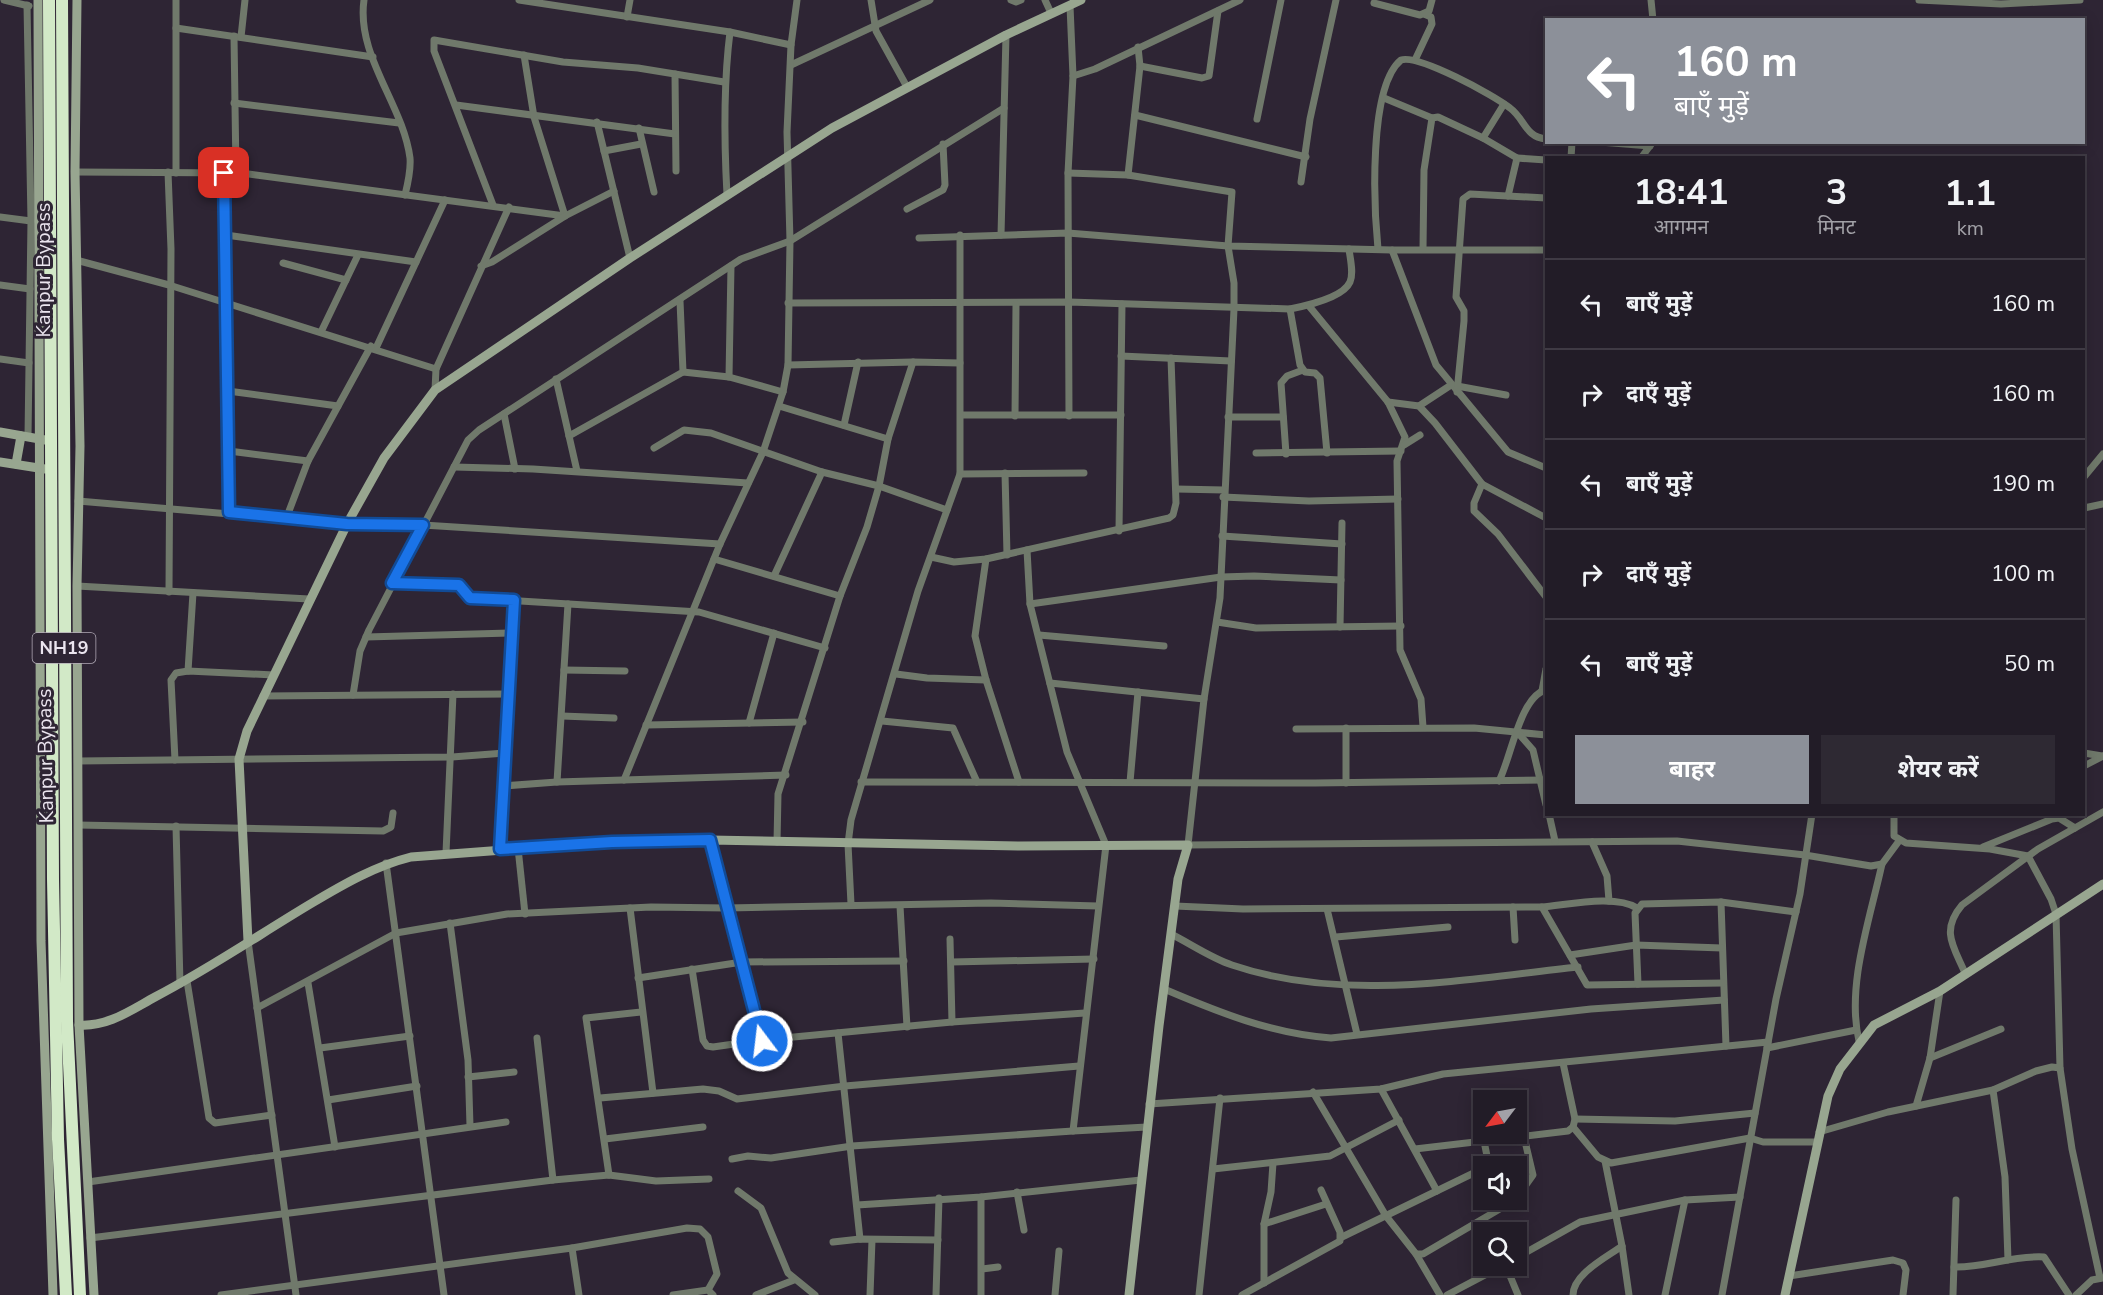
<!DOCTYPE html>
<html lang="hi">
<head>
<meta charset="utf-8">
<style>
  :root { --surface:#221c27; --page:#2e2933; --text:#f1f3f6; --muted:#a2a1a7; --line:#3f3a44; --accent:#8c9099 }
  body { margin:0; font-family:"Nunito Sans","Noto Sans Devanagari",sans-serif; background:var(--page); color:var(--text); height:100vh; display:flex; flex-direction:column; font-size:22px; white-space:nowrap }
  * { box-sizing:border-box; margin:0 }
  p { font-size:20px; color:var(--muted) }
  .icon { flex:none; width:33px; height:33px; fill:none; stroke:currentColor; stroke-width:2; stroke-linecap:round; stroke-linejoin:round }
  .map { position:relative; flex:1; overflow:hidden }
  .details { position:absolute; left:1545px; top:156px; width:540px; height:660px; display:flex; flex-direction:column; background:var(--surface); border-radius:0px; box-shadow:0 3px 15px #0003,0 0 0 2px var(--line) }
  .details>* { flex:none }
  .guide { position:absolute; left:1545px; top:18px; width:540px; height:126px; border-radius:0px; box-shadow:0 3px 15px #0003,0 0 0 2px var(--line); background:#8c9099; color:#fff; overflow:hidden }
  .needle { width:39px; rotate:238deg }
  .fabs { position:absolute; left:1473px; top:1090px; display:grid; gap:12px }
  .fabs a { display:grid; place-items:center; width:54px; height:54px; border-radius:0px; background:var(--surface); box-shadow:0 3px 15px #0003,0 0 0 2px var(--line); font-size:30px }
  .pin { position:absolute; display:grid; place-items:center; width:51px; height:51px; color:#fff; margin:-26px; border-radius:12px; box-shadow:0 3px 9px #0006 }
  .me { position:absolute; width:66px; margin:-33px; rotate:345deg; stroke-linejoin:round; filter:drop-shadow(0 0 4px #0008) }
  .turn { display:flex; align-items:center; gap:21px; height:126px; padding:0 30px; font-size:27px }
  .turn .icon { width:78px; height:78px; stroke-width:2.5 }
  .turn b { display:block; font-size:42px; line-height:51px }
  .eta { display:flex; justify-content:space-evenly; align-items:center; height:102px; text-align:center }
  .eta b { font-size:36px; font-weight:700; line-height:42px }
  .primary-button { display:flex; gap:12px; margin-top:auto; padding:12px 30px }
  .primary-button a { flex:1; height:69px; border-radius:0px; background:var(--accent); color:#fff; font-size:24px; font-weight:700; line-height:69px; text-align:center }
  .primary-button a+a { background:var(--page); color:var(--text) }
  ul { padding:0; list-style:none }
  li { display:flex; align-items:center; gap:18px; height:90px; padding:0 30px; border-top:2px solid var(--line) }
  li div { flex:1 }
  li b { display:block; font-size:22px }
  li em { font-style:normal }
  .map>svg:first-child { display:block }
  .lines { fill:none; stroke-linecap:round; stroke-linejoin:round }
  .street { stroke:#70796b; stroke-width:7 }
  .secondary { stroke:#98a690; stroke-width:9 }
  .highway-bridge { stroke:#d2e9c7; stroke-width:12 }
  .route-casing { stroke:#114b97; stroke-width:15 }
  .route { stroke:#1a73e8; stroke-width:10 }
  .labels { text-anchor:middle; stroke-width:6; stroke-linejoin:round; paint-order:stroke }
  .shield { fill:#2e2534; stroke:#b2abb7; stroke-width:1.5 }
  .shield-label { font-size:18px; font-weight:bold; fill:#ebe5ef }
  .street-label { font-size:20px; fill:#ebe5ef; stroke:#2e2534 }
</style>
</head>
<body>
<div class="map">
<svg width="2103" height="1295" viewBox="0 0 2103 1295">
  <rect width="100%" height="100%" fill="#2e2534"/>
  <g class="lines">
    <!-- street -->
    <g class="street">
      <path d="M4,0l25,6"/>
      <path d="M364,0c-8,56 39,104 46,158 1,12 -2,25 -5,37"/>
      <path d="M519,0l211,32 61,13"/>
      <path d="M871,0l5,31 31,56"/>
      <path d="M1011,0l5,2 5,-2"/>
      <path d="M1045,0l6,13"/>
      <path d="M1651,0l2,20"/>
      <path d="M1919,0l82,4 79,-4"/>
      <path d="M1374,3l46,12 9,-4 3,-11"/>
      <path d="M27,5l4,216 -3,216"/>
      <path d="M627,17l3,-17"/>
      <path d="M176,28l197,29"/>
      <path d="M234,36l2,137"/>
      <path d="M241,37l4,-37"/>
      <path d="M1415,60l17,-36 -1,-7 -7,-3"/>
      <path d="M791,65l139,-65"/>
      <path d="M1140,66l62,12 7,-2 9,-65"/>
      <path d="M675,74l1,97"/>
      <path d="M1073,76l22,-7 145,-69"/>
      <path d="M1384,98l48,20"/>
      <path d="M234,103l165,20"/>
      <path d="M456,105l219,29"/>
      <path d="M1135,115l171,42"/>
      <path d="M1257,119l24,-119"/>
      <path d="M597,122l33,136"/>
      <path d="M639,128l15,64"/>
      <path d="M1483,138l21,-34"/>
      <path d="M1600,142l50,4"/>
      <path d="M604,151l37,-7"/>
      <path d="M1571,158l1,-16"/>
      <path d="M1641,158l11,-15"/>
      <path d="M75,172l166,1 324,43 -31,-99 -10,-62"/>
      <path d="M168,172l3,77 -2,343"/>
      <path d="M176,173v-173"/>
      <path d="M224,173l5,339"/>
      <path d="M1068,173l60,2 104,17 -4,54 6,37v26l-14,289 -16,101 -16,146 489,-4 128,14 66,11 11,-2 17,-23"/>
      <path d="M1128,175l12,-109 -2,-19"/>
      <path d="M1301,182l9,-63 26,-119"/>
      <path d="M727,195c-3,-55 -4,-108 3,-163"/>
      <path d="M1508,196l9,-38 29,2"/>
      <path d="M493,205l-59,-154v-11l129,22 75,6 86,14"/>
      <path d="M907,209l36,-19 2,-5 -2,-41"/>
      <path d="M0,217l31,4"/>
      <path d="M226,235l190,27"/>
      <path d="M1001,235l5,-200"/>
      <path d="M919,238l149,-5 160,13 164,4h154"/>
      <path d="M1378,249c-4,-40 -10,-162 23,-189 17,-6 93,35 109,48 15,11 15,29 36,31"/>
      <path d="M1423,249l1,-79 8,-52 6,-1 45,21 34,20"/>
      <path d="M1392,250l44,115 72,87 38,16"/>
      <path d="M76,260l93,25 267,84"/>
      <path d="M283,263l63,17"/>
      <path d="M481,266l11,-4 73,-46 49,-25"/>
      <path d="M0,285l30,4"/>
      <path d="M788,303l281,-1 221,7c15,-3 53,-11 60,-27 4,-9 0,-24 -1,-33"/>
      <path d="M1309,306l79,96 17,35 -8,24 3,189 21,49 2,28"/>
      <path d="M1290,309l10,56 5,7 10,1 5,5 7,75"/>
      <path d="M321,332l37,-77"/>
      <path d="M376,348l69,-148"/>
      <path d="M1121,356l110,5"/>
      <path d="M0,359l29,4"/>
      <path d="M788,365l125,-3"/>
      <path d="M683,372l46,5 54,15"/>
      <path d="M729,377l2,-111"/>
      <path d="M556,379l21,92"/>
      <path d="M1457,386l49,9"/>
      <path d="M435,390l1,-21 73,-162"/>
      <path d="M228,391l110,15"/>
      <path d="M1457,392l7,-71v-10l-8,-14 7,-98 7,-5 76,4"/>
      <path d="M1388,402l31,4 16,17 47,61 64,34"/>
      <path d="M779,406l109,33"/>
      <path d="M1419,406l32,-21"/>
      <path d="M504,414l11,55"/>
      <path d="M961,415h160"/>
      <path d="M1015,416l1,-112"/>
      <path d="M1069,416l-1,-243 5,-97 -3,-70"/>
      <path d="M1228,417h55"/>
      <path d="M844,425l14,-63"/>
      <path d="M569,436l114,-64 -3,-71"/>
      <path d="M1404,445l16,-10"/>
      <path d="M654,448l30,-18 27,3 111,39 57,14 68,24"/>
      <path d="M229,451l79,10"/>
      <path d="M1256,453l145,-2"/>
      <path d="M1286,454l-5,-71 6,-7 16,-6"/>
      <path d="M454,467l79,2 215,14"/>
      <path d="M1005,473l2,82"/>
      <path d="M960,474l124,-1"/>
      <path d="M2084,477l19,-23"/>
      <path d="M1482,484l-8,19v8l24,23 48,63"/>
      <path d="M1176,489l48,1"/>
      <path d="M1223,497l86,4 89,-2"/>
      <path d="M78,501l269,23 76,1 297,19"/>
      <path d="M2084,508l19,-4"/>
      <path d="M286,519l22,-58 63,-115"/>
      <path d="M1119,531l3,-227"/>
      <path d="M1222,536l120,8"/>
      <path d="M1027,550l3,54 37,148 39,93 -33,286 74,-4"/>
      <path d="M931,557l23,5 32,-3 183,-41 4,-3 3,-12 -5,-145"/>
      <path d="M714,559l126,37"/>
      <path d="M986,559l-11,77 11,44 33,102"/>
      <path d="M774,576l48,-104"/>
      <path d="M392,583l67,2 11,13 229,14 126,36"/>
      <path d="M77,586l232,13"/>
      <path d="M1030,604l191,-27 33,-1 87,4"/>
      <path d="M1217,622l39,6 145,-2"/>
      <path d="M1340,627l2,-104"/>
      <path d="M1039,635l125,11"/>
      <path d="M366,637l146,-4"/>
      <path d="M564,670l61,1"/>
      <path d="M188,671l5,-78"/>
      <path d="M896,674l31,4 59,2"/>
      <path d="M1050,683l154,16"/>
      <path d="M1542,691l4,-22"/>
      <path d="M353,695l7,-44 9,-21 99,-190 11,-10 262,-171 49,-18 214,-133"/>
      <path d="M263,696l245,-2"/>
      <path d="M562,716l52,2"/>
      <path d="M882,721l71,7 24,54"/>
      <path d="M749,723l25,-90"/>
      <path d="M646,725l157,-3"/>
      <path d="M1296,729l178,-1 72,7"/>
      <path d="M1518,733l15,17 13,55"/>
      <path d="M2084,753l18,3"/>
      <path d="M175,760l-4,-80 5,-7 12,-2 86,4"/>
      <path d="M78,761l374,-4 53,-4"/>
      <path d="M2084,766l19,-10"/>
      <path d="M624,780l96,-236 43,-92 20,-60 5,-27 2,-124 -3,-109 4,-87 6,-45"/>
      <path d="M1499,781c12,-23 21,-85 47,-91"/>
      <path d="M557,782l11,-178"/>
      <path d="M861,782l454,1 231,-3"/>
      <path d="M1130,782l8,-90"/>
      <path d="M1346,783v-55"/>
      <path d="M503,786l54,-4 229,-7"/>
      <path d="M1549,814l6,27"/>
      <path d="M1894,814v22l12,7 84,6 38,7 23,43 5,15 4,154"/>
      <path d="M78,825l305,6 8,-4 2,-14"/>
      <path d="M176,826l4,158"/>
      <path d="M777,842l1,-48 62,-198 27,-69 12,-41 9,-47 25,-77 47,1"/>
      <path d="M1592,842l15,34 2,25"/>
      <path d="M1983,847l69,-28 7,-1 16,10"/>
      <path d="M518,848l7,66"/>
      <path d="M500,849l14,-249"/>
      <path d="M446,853l7,-159"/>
      <path d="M386,863l58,432"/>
      <path d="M1721,902l5,144"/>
      <path d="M851,904l-3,-60 3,-24 67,-229 42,-117v-239"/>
      <path d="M900,906l7,121"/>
      <path d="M1175,906l68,3 299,-2 45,78 136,-2"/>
      <path d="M1513,907l2,33"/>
      <path d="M1542,907c25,-2 73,-13 95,1"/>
      <path d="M630,908l23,185"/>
      <path d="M1327,909l30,125"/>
      <path d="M450,923l18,137 2,66"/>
      <path d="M1171,934c20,10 40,24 61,31 112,38 232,14 346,2"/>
      <path d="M1336,937l112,-10"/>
      <path d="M950,939l2,83"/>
      <path d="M248,941l48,354"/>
      <path d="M1570,955l66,-10 86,3"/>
      <path d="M951,962l143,-3"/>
      <path d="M692,969l11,71 4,6 6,1 49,-7 -52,-200"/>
      <path d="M1965,973c-11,-26 -25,-42 -3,-68l76,-56 65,-37"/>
      <path d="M638,978l104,-16 162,-1"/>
      <path d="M187,981l22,137 6,5 57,-8"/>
      <path d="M308,983l27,164"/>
      <path d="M1638,984l-3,-71 7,-9 79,-2 75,10"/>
      <path d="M1164,989c54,23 108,45 167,49l260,-29 133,-9"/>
      <path d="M257,1008l139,-75 111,-19 144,-7 76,1 264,-5 107,3"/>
      <path d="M838,1033l22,206"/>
      <path d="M537,1038l16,142"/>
      <path d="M762,1040l190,-18 133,-9"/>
      <path d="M1859,1041c-13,-55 11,-122 23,-177"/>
      <path d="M320,1048l90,-12"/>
      <path d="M1767,1048l89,-18"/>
      <path d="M1930,1058l71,-29"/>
      <path d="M468,1077l46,-5"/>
      <path d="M1381,1089l56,102"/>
      <path d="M1993,1090l12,87 3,83"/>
      <path d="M1313,1092l73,124 30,38h7l92,-54"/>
      <path d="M600,1098l103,-9 16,2 18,8 108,-13 234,-20"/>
      <path d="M328,1100l89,-14"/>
      <path d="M1149,1104l232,-15 62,-15 325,-32"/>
      <path d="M1916,1106l14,-48 10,-67"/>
      <path d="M1575,1119l100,2 80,-8"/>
      <path d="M1573,1127l25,30 13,6 139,-25 13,4h53"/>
      <path d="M1819,1132l69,-20 105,-22 43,-19 16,-4 8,1 12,81 28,129"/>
      <path d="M605,1139l98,-12"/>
      <path d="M1484,1141l4,20 -3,6"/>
      <path d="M1415,1149l153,-18 5,-4 2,-8 -12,-56"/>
      <path d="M732,1159l16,-3 23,2 81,-12 221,-15"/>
      <path d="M1605,1161l17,85 7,49"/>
      <path d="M1213,1169l117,-13 69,-36"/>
      <path d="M609,1175l-23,-157 55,-6"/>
      <path d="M88,1182l418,-60"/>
      <path d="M738,1191l23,17 27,65 27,22"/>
      <path d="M1017,1192l7,38"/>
      <path d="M981,1197v98"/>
      <path d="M1516,1199l17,-24 -9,-38"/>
      <path d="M857,1205l124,-8 160,-17"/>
      <path d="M1264,1224l62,-20"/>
      <path d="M1342,1237l142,-69"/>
      <path d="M90,1238l463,-58 56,-5 47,6 53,-2"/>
      <path d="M833,1242l27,-3 78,1"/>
      <path d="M572,1248l7,47"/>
      <path d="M1416,1254l24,41"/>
      <path d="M1516,1258l64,-36 105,-22 55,-3"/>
      <path d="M1506,1266l12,29"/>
      <path d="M1954,1267c30,1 59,-12 90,-10l25,38"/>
      <path d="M982,1269l16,-2"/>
      <path d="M1789,1276l104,-16 10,3 3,7 -3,25"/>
      <path d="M1264,1283v-59l7,-32 2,-29"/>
      <path d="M221,1295l351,-47 115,-20 13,1 8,8 9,37 -9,16"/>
      <path d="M673,1295l35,-5 5,5"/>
      <path d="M756,1295l38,-15"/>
      <path d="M870,1295l2,-55"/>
      <path d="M936,1295l3,-97"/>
      <path d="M1055,1295l4,-44"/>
      <path d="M1199,1295l21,-197"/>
      <path d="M1242,1295l98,-54v-9l-19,-42"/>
      <path d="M1447,1295l55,-29"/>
      <path d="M1573,1295c0,-21 34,-38 49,-49"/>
      <path d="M1665,1295l20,-95"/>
      <path d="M1722,1295l54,-296 24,-105 12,-80"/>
      <path d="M1953,1295l3,-95"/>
      <path d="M2076,1295l16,-15 11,-2"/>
    </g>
    <!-- secondary -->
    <g class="secondary">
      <path d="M38,0l3,941 12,354"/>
      <path d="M77,0l-2,172 5,274 -3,140 2,439 15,270"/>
      <path d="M0,432l45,8"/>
      <path d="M0,462l45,7"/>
      <path d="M16,464l5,-28"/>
      <path d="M248,941l-9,-182 8,-28 100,-207 37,-66 51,-68 195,-132 202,-130 174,-93 75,-35"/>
      <path d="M79,1025c29,2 52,-15 76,-28 54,-28 105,-63 157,-94 32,-19 63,-37 99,-46l201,-15 98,-2 309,6 169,-1 -10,34 -19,147 -30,269"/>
      <path d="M1785,1295l43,-199 12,-27 34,-44 66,-34 163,-107"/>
    </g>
    <!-- highway-bridge -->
    <g class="highway-bridge">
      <path d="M49,0l4,879 5,260 8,156"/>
      <path d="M62,0l5,1021 13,274"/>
    </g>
  </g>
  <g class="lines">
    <defs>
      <path id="route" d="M224,173l5,339 118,12 76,1 -31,58 67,2 11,13 44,2 -14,249 112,-7 98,-2 52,201"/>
    </defs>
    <!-- route casing -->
    <use href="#route" class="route-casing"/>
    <!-- route -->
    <use href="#route" class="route"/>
  </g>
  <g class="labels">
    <!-- shield labels -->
    <rect class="shield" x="32.5" y="633" width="63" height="30" rx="4.5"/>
    <g class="shield-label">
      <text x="64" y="654">NH19</text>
    </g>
    <!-- street labels -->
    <g class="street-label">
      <text transform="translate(43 270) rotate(-90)" y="7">Kanpur Bypass</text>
      <text transform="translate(45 756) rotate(-91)" y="7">Kanpur Bypass</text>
    </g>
  </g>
</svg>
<div class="fabs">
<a><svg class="needle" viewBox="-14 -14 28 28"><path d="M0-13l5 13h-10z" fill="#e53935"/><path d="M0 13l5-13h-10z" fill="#a2a1a7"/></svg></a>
<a><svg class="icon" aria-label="sound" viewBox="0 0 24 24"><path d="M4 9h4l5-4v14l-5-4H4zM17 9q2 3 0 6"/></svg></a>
<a><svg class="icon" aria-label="search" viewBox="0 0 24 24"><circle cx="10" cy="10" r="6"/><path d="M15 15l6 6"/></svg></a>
</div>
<div class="pin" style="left:224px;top:173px;background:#d93025"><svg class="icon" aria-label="arrive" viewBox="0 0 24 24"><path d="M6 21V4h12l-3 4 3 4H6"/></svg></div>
<svg class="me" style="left:762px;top:1041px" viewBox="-20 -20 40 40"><circle r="17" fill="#1a73e8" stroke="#fff" stroke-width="3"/><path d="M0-11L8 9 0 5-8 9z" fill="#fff"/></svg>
<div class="guide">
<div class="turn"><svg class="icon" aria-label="left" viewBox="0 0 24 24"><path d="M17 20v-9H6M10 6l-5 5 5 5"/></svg><div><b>160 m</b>बाएँ मुड़ें</div></div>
</div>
<section class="details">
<div class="eta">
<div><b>18:41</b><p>आगमन</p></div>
<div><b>3</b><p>मिनट</p></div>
<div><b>1.1</b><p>km</p></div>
</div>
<ul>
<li><svg class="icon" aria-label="left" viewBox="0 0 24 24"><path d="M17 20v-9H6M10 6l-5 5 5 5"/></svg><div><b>बाएँ मुड़ें</b></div><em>160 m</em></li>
<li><svg class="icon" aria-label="right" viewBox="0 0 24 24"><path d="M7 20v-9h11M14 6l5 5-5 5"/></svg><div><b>दाएँ मुड़ें</b></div><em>160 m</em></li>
<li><svg class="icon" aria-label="left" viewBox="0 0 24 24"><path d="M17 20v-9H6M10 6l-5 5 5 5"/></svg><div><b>बाएँ मुड़ें</b></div><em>190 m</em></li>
<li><svg class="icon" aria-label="right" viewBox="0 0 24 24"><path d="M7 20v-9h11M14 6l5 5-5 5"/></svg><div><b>दाएँ मुड़ें</b></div><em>100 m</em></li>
<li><svg class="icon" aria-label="left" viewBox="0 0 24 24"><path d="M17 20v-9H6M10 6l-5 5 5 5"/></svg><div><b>बाएँ मुड़ें</b></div><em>50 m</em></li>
</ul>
<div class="primary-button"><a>बाहर</a><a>शेयर करें</a></div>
</section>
</div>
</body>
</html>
